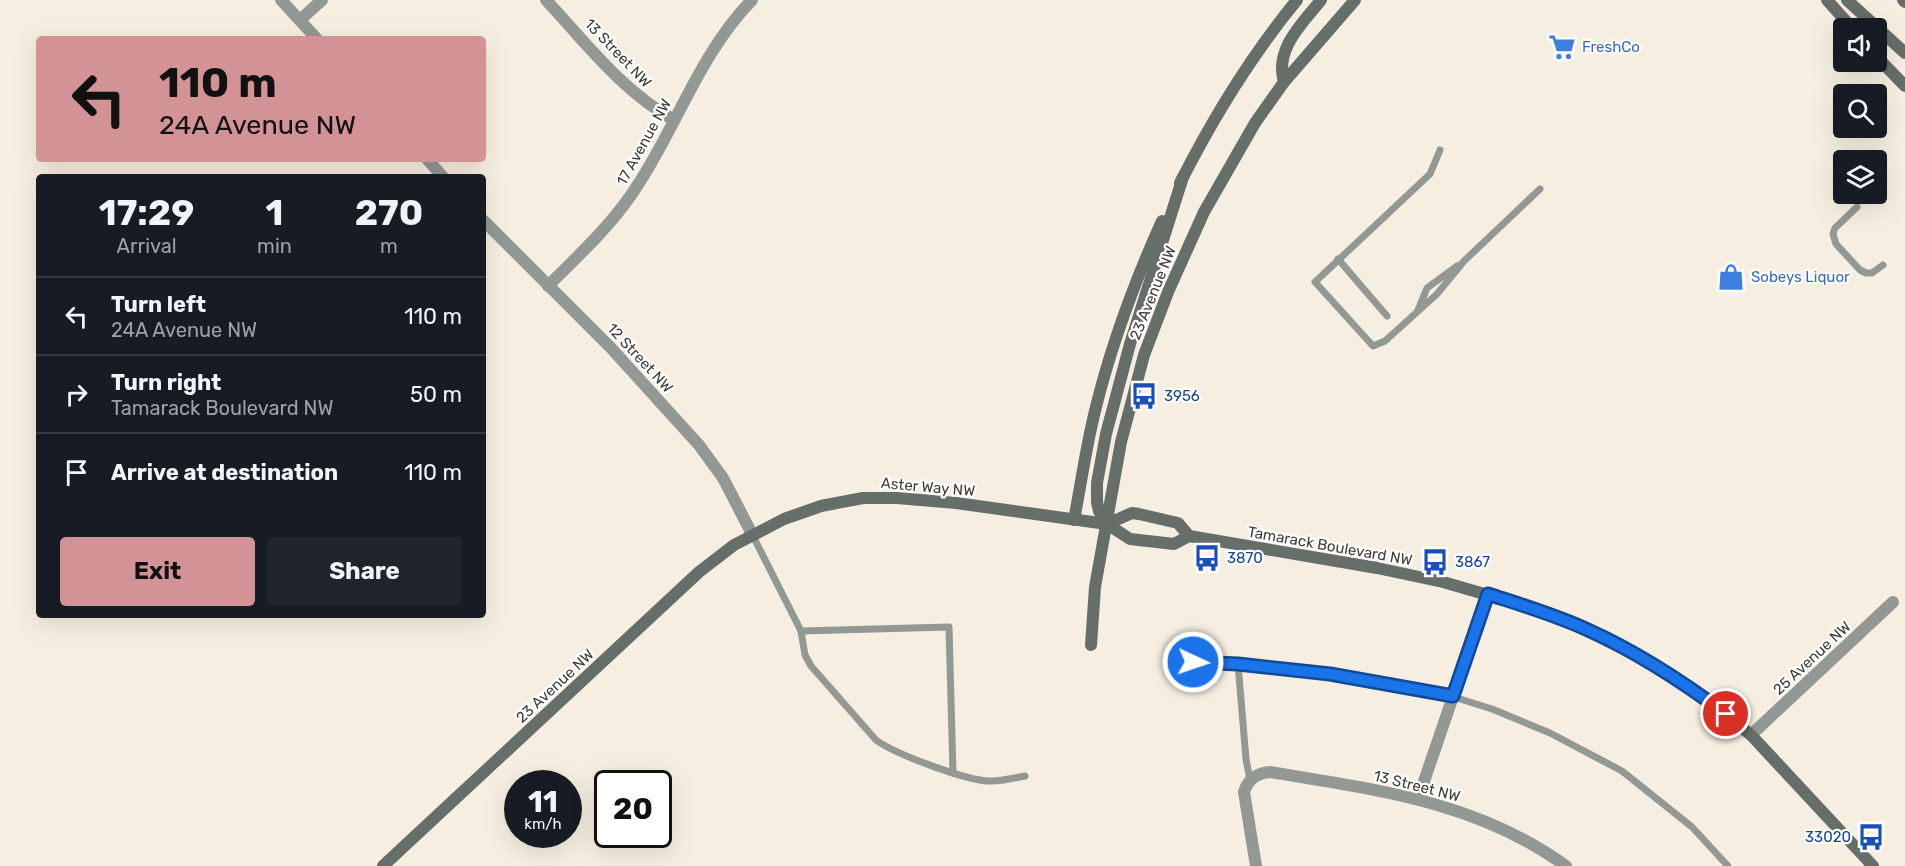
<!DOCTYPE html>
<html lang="en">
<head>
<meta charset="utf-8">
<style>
  :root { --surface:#171b24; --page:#20242c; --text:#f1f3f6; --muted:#9ea1a6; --line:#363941; --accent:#d39296 }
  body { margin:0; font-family:Rubik,sans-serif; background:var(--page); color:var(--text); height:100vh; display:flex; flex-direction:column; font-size:22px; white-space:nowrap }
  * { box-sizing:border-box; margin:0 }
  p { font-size:20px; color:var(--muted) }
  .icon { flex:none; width:33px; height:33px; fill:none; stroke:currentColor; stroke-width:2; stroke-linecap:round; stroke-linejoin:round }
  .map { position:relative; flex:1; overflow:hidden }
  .panel { position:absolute; left:36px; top:174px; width:450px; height:444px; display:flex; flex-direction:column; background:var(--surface); border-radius:6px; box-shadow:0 6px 24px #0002 }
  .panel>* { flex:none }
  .guide { position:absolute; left:36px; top:36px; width:450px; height:126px; border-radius:6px; box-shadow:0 6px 24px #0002; background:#d39296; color:#111; overflow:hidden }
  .buttons { position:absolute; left:1833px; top:18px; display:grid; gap:12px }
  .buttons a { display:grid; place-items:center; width:54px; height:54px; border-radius:6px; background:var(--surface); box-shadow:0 6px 24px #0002; font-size:30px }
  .speed { position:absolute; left:504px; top:770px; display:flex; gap:12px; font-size:30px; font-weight:700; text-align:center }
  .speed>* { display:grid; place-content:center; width:78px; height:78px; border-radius:50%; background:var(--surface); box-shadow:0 6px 24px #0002; line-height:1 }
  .speed small { font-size:15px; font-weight:400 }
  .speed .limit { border:3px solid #111; border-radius:9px; background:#fff; color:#111 }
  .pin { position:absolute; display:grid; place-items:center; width:51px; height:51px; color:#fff; margin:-26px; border:3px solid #fff; border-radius:50%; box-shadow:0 2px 6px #0007 }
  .me { position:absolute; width:66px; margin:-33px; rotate:93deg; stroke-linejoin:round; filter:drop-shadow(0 0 4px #0008) }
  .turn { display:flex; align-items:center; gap:21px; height:126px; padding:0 24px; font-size:27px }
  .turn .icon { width:78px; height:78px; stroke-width:2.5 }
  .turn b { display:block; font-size:42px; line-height:51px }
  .eta { display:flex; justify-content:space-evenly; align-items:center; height:102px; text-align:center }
  .eta b { font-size:36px; font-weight:700; line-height:42px }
  .primary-button { display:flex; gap:12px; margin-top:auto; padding:12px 24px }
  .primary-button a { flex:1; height:69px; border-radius:6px; background:var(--accent); color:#111; font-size:24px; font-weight:700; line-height:69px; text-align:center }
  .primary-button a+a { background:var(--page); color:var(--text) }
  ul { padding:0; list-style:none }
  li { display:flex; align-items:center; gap:18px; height:78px; padding:0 24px; border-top:2px solid var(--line) }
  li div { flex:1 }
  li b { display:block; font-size:22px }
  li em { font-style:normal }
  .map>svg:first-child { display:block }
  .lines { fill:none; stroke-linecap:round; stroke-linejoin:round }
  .lane { stroke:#929894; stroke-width:7 }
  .street { stroke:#929894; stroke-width:12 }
  .secondary { stroke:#656e68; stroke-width:12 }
  .route-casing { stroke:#114b97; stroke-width:15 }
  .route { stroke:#1a73e8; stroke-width:10 }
  .labels { text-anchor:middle; stroke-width:4.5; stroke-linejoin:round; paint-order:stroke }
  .shop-label { font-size:15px; fill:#366cbe; stroke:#fff; text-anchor:start }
  .street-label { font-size:15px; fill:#3f3d37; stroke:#fff }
  .transit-label { font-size:15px; fill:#164399; stroke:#fff; text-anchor:start }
</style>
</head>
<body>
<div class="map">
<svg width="1905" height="866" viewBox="0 0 1905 866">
  <rect width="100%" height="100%" fill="#f6efe1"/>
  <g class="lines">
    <!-- lane -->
    <g class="lane">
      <path d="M1440,150l-10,24 -115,108 58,64 12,-5 52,-47 27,-33 76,-72"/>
      <path d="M1857,207l-22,21 -2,6 3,10 24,26 6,3h6l11,-8"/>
      <path d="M1338,259l49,57"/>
      <path d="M1418,310l9,-22 30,-22"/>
      <path d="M752,534l49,97 4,24 6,11 65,74c19,14 93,42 116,41 10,0 22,-3 33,-5"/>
      <path d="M801,631l148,-4 4,146"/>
      <path d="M1171,660l67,4 92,10 111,19 51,16 58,24 72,38 70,56 36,39"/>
      <path d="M1238,664l8,95 4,21"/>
    </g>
    <!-- street -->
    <g class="street">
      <path d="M281,0l36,39"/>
      <path d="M546,0c40,43 76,91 128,120"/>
      <path d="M300,20l22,-20"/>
      <path d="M427,159l16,18"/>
      <path d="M483,220l128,128 88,97 24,33 29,56"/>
      <path d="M548,286c32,-32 67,-64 91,-103 39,-60 62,-131 113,-183"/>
      <path d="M1751,735l142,-133"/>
      <path d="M1418,799l70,-205"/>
      <path d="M1256,866l-12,-74c4,-13 13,-19 26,-20 107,18 206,29 296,94"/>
    </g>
    <!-- secondary -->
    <g class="secondary">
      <path d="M1827,0l25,28"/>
      <path d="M1847,0l58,53"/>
      <path d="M1903,0l2,2"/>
      <path d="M1876,56l29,30"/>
      <path d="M1284,82c-10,-33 19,-59 37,-82"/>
      <path d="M1183,177l-53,167 -24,90 -9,49v19l2,9 8,13 23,15 44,5 15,-8 188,32 66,14 90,26 57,22 49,26 32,19 30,20 50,40 122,131"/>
      <path d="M1180,183c33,-65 70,-126 117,-183"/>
      <path d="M1074,520c7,-36 12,-73 21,-109 16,-66 39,-128 67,-190"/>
      <path d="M1107,524l25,-11 7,1 39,9 11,13"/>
      <path d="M1091,645l4,-58 26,-145 23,-87 24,-63 36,-80 51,-89 29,-41 71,-82"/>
      <path d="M383,866l316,-294 35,-27 50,-26 37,-13 42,-8h34l59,5 151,21"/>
    </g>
  </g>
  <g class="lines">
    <defs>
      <path id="route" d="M1193,662l45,2 92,10 123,22 35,-102c34,11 68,21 100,36 49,22 95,52 138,84"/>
    </defs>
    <!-- route casing -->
    <use href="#route" class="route-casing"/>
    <!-- route -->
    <use href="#route" class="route"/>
  </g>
  <!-- icons -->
  <defs>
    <symbol id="supermarket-bare" viewBox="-9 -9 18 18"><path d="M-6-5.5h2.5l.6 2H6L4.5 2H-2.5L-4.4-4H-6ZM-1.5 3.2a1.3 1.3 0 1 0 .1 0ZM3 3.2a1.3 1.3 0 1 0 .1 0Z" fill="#3f7fe0" stroke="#fff" stroke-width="2.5" paint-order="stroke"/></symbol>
    <symbol id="shop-bare" viewBox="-9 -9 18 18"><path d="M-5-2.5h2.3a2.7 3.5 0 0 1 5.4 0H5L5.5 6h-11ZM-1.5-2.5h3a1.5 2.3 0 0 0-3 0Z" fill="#3f7fe0" stroke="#fff" stroke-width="2.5" paint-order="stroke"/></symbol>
    <symbol id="bus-bare" viewBox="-9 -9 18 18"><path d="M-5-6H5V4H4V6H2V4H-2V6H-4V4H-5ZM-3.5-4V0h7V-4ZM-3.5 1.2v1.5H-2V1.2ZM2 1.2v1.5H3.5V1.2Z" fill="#1a4fb4" stroke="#fff" stroke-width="2.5" paint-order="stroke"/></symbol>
  </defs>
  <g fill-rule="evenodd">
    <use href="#supermarket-bare" x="1543" y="28" width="38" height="38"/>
    <use href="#shop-bare" x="1712" y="258" width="38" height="38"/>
    <use href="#bus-bare" x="1125" y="377" width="38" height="38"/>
    <use href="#bus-bare" x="1188" y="539" width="38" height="38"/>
    <use href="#bus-bare" x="1416" y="543" width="38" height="38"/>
    <use href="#bus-bare" x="1852" y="818" width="38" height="38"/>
  </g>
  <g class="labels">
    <!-- shop labels -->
    <g class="shop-label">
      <text x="1582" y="52">FreshCo</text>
      <text x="1751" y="282">Sobeys Liquor</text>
    </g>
    <!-- street labels -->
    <g class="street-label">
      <text transform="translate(618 53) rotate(46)" y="5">13 Street NW</text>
      <text transform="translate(644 142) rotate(-61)" y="5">17 Avenue NW</text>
      <text transform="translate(1153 293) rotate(-68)" y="5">23 Avenue NW</text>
      <text transform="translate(640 358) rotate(47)" y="5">12 Street NW</text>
      <text transform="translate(928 487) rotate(5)" y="5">Aster Way NW</text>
      <text transform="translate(1330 546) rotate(10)" y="5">Tamarack Boulevard NW</text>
      <text transform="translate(1812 658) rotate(-43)" y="5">25 Avenue NW</text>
      <text transform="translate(555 686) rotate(-43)" y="5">23 Avenue NW</text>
      <text transform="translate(1417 786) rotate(14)" y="5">13 Street NW</text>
    </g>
    <!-- transit labels -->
    <g class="transit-label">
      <text x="1164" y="401">3956</text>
      <text x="1227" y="563">3870</text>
      <text x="1455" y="567">3867</text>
      <text x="1851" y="842" text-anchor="end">33020</text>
    </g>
  </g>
</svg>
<div class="buttons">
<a><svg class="icon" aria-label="sound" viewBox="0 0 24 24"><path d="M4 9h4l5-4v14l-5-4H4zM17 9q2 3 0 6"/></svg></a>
<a><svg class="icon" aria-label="search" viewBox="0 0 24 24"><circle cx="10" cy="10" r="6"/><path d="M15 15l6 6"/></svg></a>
<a><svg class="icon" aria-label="layers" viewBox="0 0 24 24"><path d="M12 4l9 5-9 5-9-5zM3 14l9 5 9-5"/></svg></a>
</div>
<div class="speed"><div>11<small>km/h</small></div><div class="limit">20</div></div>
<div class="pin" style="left:1726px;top:714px;background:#d93025"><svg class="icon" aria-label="arrive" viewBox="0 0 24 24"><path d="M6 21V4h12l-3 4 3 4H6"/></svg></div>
<svg class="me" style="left:1193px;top:662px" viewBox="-20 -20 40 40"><circle r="17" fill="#1a73e8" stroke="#fff" stroke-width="3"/><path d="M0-11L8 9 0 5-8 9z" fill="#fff"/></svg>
<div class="guide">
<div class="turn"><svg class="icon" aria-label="left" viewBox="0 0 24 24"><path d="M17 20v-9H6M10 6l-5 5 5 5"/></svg><div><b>110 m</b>24A Avenue NW</div></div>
</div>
<section class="panel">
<div class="eta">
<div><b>17:29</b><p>Arrival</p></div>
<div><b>1</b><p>min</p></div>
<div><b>270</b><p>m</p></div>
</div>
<ul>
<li><svg class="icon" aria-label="left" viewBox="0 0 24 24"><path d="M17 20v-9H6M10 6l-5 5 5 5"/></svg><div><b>Turn left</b><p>24A Avenue NW</p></div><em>110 m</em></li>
<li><svg class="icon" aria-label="right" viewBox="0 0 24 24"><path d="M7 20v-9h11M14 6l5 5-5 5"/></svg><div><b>Turn right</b><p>Tamarack Boulevard NW</p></div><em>50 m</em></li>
<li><svg class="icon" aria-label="arrive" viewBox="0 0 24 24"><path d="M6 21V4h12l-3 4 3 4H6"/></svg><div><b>Arrive at destination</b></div><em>110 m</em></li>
</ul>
<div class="primary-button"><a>Exit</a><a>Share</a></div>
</section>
</div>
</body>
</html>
